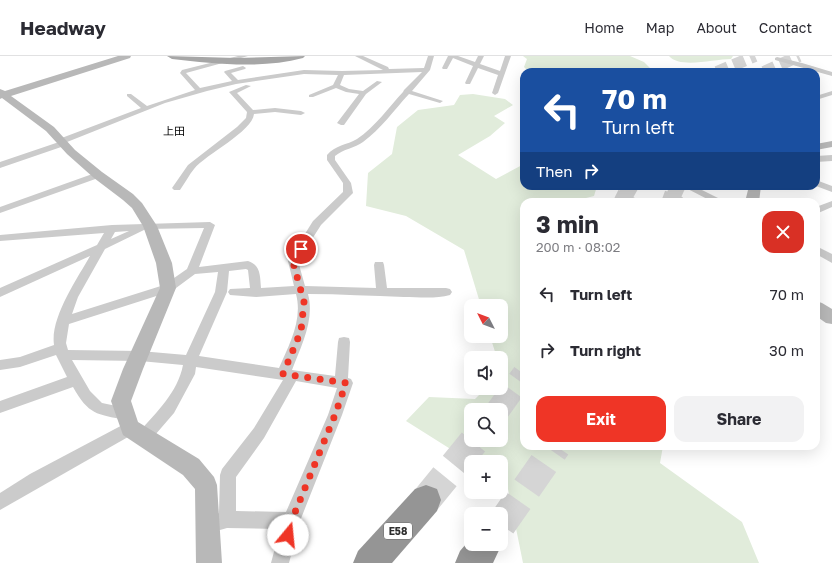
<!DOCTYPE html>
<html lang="en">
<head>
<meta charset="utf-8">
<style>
  :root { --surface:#fff; --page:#f2f2f3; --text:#2b2b33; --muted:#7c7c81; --line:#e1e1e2; --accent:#ef3526 }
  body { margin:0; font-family:"Golos Text","Noto Sans JP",sans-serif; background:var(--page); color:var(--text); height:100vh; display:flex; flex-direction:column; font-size:15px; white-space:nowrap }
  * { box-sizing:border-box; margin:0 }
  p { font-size:13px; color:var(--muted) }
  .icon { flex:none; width:22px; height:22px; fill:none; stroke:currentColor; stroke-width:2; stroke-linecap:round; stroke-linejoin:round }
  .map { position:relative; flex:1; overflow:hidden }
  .panel { position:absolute; left:520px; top:142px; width:300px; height:252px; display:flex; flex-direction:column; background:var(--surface); border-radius:12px; box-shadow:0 4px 16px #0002 }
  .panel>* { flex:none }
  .top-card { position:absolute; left:520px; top:12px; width:300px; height:122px; border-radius:12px; box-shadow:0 4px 16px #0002; background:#1a4fa0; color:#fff; overflow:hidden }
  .needle { width:26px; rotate:312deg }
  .fabs { position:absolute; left:464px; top:243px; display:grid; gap:8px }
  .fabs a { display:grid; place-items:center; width:44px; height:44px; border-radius:8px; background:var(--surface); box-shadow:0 4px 16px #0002; font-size:20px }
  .pin { position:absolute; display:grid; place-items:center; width:34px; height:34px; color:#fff; margin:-17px; border:2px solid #fff; border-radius:50%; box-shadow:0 1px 4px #0007 }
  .me { position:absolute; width:44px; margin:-22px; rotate:17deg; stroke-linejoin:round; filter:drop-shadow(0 0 3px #0008) }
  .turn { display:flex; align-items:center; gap:14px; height:84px; padding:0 16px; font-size:18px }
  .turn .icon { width:52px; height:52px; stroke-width:2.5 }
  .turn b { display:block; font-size:28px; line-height:34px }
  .then { display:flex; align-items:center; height:38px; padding:0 16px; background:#0003; gap:8px; font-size:15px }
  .round { display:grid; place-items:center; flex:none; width:42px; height:42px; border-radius:12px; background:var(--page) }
  .headline { display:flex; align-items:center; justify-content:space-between; height:68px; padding:0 16px }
  h1 { font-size:24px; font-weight:700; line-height:30px }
  .cta { display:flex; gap:8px; margin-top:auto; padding:8px 16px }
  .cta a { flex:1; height:46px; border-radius:12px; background:var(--accent); color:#fff; font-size:16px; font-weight:700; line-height:46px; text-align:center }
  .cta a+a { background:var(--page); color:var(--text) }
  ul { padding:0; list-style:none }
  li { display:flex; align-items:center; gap:12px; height:56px; padding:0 16px }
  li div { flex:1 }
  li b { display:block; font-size:15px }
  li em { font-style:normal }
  header { display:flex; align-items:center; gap:24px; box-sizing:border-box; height:56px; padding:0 20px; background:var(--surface); border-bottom:1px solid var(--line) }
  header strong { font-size:19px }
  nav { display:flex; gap:22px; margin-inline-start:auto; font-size:14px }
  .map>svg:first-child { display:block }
  .green { fill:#e1ecdb; fill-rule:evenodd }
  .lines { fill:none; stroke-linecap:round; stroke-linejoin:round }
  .highway-tunnel-far4 { stroke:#d5d5d5; stroke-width:12; stroke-dasharray:12 6; stroke-linecap:butt }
  .highway-tunnel-far3 { stroke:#d5d5d5; stroke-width:15; stroke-dasharray:15 8; stroke-linecap:butt }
  .highway-tunnel-far2 { stroke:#d5d5d5; stroke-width:19; stroke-dasharray:19 10; stroke-linecap:butt }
  .highway-tunnel-far1 { stroke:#d5d5d5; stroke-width:24; stroke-dasharray:24 12; stroke-linecap:butt }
  .highway-tunnel { stroke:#d5d5d5; stroke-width:30; stroke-dasharray:30 15; stroke-linecap:butt }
  .street { fill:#cbcbcb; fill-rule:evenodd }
  .secondary { fill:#b8b8b8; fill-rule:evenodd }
  .primary { fill:#a6a6a6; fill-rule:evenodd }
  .highway { fill:#959595; fill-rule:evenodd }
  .route { stroke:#ef3526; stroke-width:7; stroke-dasharray:0 12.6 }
  .labels { text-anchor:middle; stroke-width:4; stroke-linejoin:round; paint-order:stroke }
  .shield { fill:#fff; stroke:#6d6d6d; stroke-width:1 }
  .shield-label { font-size:10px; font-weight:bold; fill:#2e2e2e }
  .far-quarter-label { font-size:11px; fill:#000; stroke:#fff }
</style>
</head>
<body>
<header>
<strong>Headway</strong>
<nav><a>Home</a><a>Map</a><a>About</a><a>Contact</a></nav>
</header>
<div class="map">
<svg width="832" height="507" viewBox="0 0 832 507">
  <rect width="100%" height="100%" fill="#fff"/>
  <!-- green -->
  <g class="green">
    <path d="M523,0h107l14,6 7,7 -3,3h-119l-5,-5 3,-8z"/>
    <path d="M669,0h64l-2,3c-17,0 -51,10 -62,-3z"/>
    <path d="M473,38l32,5 8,6 -19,11 11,7 -15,13 -32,19 38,24 28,-15v22h73l-3,10 -24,6h-46v244h139l-3,17 82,59 17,41h-236l-16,-79 -6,-4v-18h-30l-65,-41 23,-24 46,2 11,-11h15v-30h-4l-7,-22h11v-30h-20l-17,-56 -58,-34 -40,-10 2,-33 24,-19 5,-27 21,-17 36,-5 6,-10zM471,354h30v30h-30z"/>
  </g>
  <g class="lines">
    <!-- highway-tunnel-far4 -->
    <g class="highway-tunnel-far4">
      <path d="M717,16l38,-16"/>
      <path d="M764,16l35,-16"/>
    </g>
    <!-- highway-tunnel-far3 -->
    <g class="highway-tunnel-far3">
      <path d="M626,139l5,-9"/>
      <path d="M674,139l4,-9"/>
    </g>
    <!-- highway-tunnel-far2 -->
    <g class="highway-tunnel-far2">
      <path d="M623,146l4,-8"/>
      <path d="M671,146l3,-8"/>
    </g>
    <!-- highway-tunnel-far1 -->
    <path class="highway-tunnel-far1" d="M498,354l26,-36"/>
    <!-- highway-tunnel -->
    <g class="highway-tunnel">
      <path d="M426,444l49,-60"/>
      <path d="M501,469l55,-79"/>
    </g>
    <!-- street -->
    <g class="street">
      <path d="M238,0h10l-62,17 14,15 32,-7 -8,-9 1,-1 18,-5 3,2 -1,1 -14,4 7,7 66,-10 38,1 41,-1 -28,-14h8l25,11 1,2 35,-1 4,-12h6l-4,14 -18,21 31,10 -3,2 -31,-9c-15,16 -28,35 -46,48 -8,6 -20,7 -28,14v4l16,23 2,10 -32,32 -23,36 7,25 71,2 -2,-23 1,-3h8l1,3 3,23h59l4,1 2,3 -2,3c-14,4 -32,2 -46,2 -32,-1 -64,-3 -96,-3 7,26 -7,52 -16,76l43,6 3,-34 1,-4 5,-1 5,1 1,4 -2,36 3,1 2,4 -11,32 -42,106 -11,42h-18l9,-34 -53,-1 -7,2 -6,-3 -3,-6 3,-6 5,-2 1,-38 2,-6 32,-41 29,-48 -87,-13 -1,7 -21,39 -25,29 -5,2 -5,-2 -3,-5 3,-5c17,-19 39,-40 44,-67l-43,-4 -68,-1 18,31 12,12 29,6 2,5 -2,5 -5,1c-30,-6 -37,-5 -53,-33l-73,26v-12l67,-24 -11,-22 -36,12 -20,3v-10l20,-3 34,-12c-4,-27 23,-66 36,-89l-90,41v-9l97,-43 7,-12 -104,8v-6l112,-10 98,-3 5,3 -16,42 49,-6c13,4 12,16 13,27l33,-2 -6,-25 25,-40 30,-29v-9l-16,-23v-5c8,-10 20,-10 30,-16 18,-12 32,-32 46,-47l1,-2 18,-18 -78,3 -4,10 9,4 14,2 14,-10 5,1 -16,12 -22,31h-3l-4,-2 22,-29 -13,-2 -10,-4 -23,9h-4v-2l24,-10 5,-10 -34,-1 -68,10 -29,7 -42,12 -98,39v3l-67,23v-6l59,-20v-3l82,-31 -14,-12v-2h4l16,12 48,-16 -15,-17 2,-3zM204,172l-17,41 -23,16 -92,29 6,-17 27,-48 41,-20zM129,175l-18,8 4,-7zM246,213l2,1 2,18 -20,1 -2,3 2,3 26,2 40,-3c7,26 -7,51 -17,74l-80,-12 28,-64 2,-21zM218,216l-3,20 -29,63 -46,-4 -72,-1 -2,-7 3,-19 103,-33 23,-17zM296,325l41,7 -9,27 -42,97 -50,-1v-34l28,-39z"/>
      <path d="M448,0h10l17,6 3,-6h6l-4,8 20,7 5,-15h6l-13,37 -3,2 -3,-2 6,-18 -20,-7 -8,16h-4l-1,-1 8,-17 -20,-8 -6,11h-4l-1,-1z"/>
      <path d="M777,1l25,6 30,9v4l-57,-16v-2z"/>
      <path d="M246,29l5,1 -14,7 16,17 22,-2 26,3 4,2 -4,2 -26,-3 -21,2c-2,18 -48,40 -60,55 -5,6 -9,14 -14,21h-6l-2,-2 16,-23 49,-38 9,-9 1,-6 -18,-20z"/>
      <path d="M832,35v4l-16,5v-4z"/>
      <path d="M832,99v6l-16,1v-6z"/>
      <path d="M98,116l3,1 1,2 -1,2 -101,36v-6z"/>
      <path d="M816,124l16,6v6l-16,-6z"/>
      <path d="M682,130h12l32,16h-13z"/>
      <path d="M832,145v6l-16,7v-7z"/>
      <path d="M816,190l16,8v9l-16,-9z"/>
      <path d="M130,365l5,2 2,5 -2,5 -135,77v-17l30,-19z"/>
    </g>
    <!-- secondary -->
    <g class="secondary">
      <path d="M118,0h13l-1,2 -119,38 43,31 21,23 27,22 31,22 9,9 15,23 15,37 4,25 -33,81 -12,32 7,21 61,37 15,18 3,8 5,78h-26l-1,-74 -12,-14 -60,-40 -12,-34 12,-32 37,-81 -4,-25 -13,-37 -11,-18 -9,-8 -29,-22 -27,-24 -21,-23 -44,-33 -2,1v-10l5,2z"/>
      <path d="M832,85v6l-16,3v-6z"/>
      <path d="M749,130h12l-2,16h-14z"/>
      <path d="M816,245l6,2 10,6v15l-6,-1 -10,-7z"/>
    </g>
    <!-- primary -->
    <path class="primary" d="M167,0l69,2 69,-2 -2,2c-42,11 -88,6 -131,1z"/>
    <!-- highway -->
    <g class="highway">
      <path d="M426,429l11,4 4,11 -4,11 -45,52h-39l5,-12 57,-62z"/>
      <path d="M471,482v6h28l1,4 -7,15h-38l5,-12z"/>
    </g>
  </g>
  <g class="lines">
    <!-- route -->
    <path class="route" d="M288,479l3,-13 44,-107 11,-32 -63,-9 18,-43 3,-29 -11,-40 8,-13"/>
  </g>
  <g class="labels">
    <!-- shield labels -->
    <rect class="shield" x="384" y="467" width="28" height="16" rx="3"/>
    <g class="shield-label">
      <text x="398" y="479">E58</text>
    </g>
    <!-- far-quarter labels -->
    <g class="far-quarter-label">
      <text x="174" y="79">上田</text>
    </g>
  </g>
</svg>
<div class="fabs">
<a><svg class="needle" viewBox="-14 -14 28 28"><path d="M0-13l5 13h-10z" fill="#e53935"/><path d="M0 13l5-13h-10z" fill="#7c7c81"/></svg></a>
<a><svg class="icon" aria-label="sound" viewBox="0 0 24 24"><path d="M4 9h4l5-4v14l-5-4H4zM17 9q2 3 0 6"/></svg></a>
<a><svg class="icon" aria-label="search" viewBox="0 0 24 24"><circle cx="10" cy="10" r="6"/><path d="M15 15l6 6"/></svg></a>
<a>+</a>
<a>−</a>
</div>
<div class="pin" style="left:301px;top:193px;background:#d93025"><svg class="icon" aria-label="arrive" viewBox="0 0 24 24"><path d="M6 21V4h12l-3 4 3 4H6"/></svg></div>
<svg class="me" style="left:288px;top:479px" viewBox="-20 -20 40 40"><circle r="19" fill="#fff"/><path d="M0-13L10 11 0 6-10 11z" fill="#ef3526"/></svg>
<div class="top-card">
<div class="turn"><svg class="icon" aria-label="left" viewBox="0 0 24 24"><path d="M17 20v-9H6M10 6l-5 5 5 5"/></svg><div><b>70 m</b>Turn left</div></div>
<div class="then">Then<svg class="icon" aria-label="right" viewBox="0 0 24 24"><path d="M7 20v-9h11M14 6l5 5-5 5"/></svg></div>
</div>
<section class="panel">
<div class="headline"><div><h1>3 min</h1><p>200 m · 08:02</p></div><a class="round" style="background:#d93025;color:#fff"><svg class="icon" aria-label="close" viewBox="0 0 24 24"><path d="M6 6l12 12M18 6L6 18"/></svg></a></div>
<ul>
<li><svg class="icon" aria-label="left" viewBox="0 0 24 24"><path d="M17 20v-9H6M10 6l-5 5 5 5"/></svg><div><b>Turn left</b></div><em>70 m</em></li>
<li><svg class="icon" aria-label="right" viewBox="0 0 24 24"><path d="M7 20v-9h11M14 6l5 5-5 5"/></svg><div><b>Turn right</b></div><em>30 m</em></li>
</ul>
<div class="cta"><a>Exit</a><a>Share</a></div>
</section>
</div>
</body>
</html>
